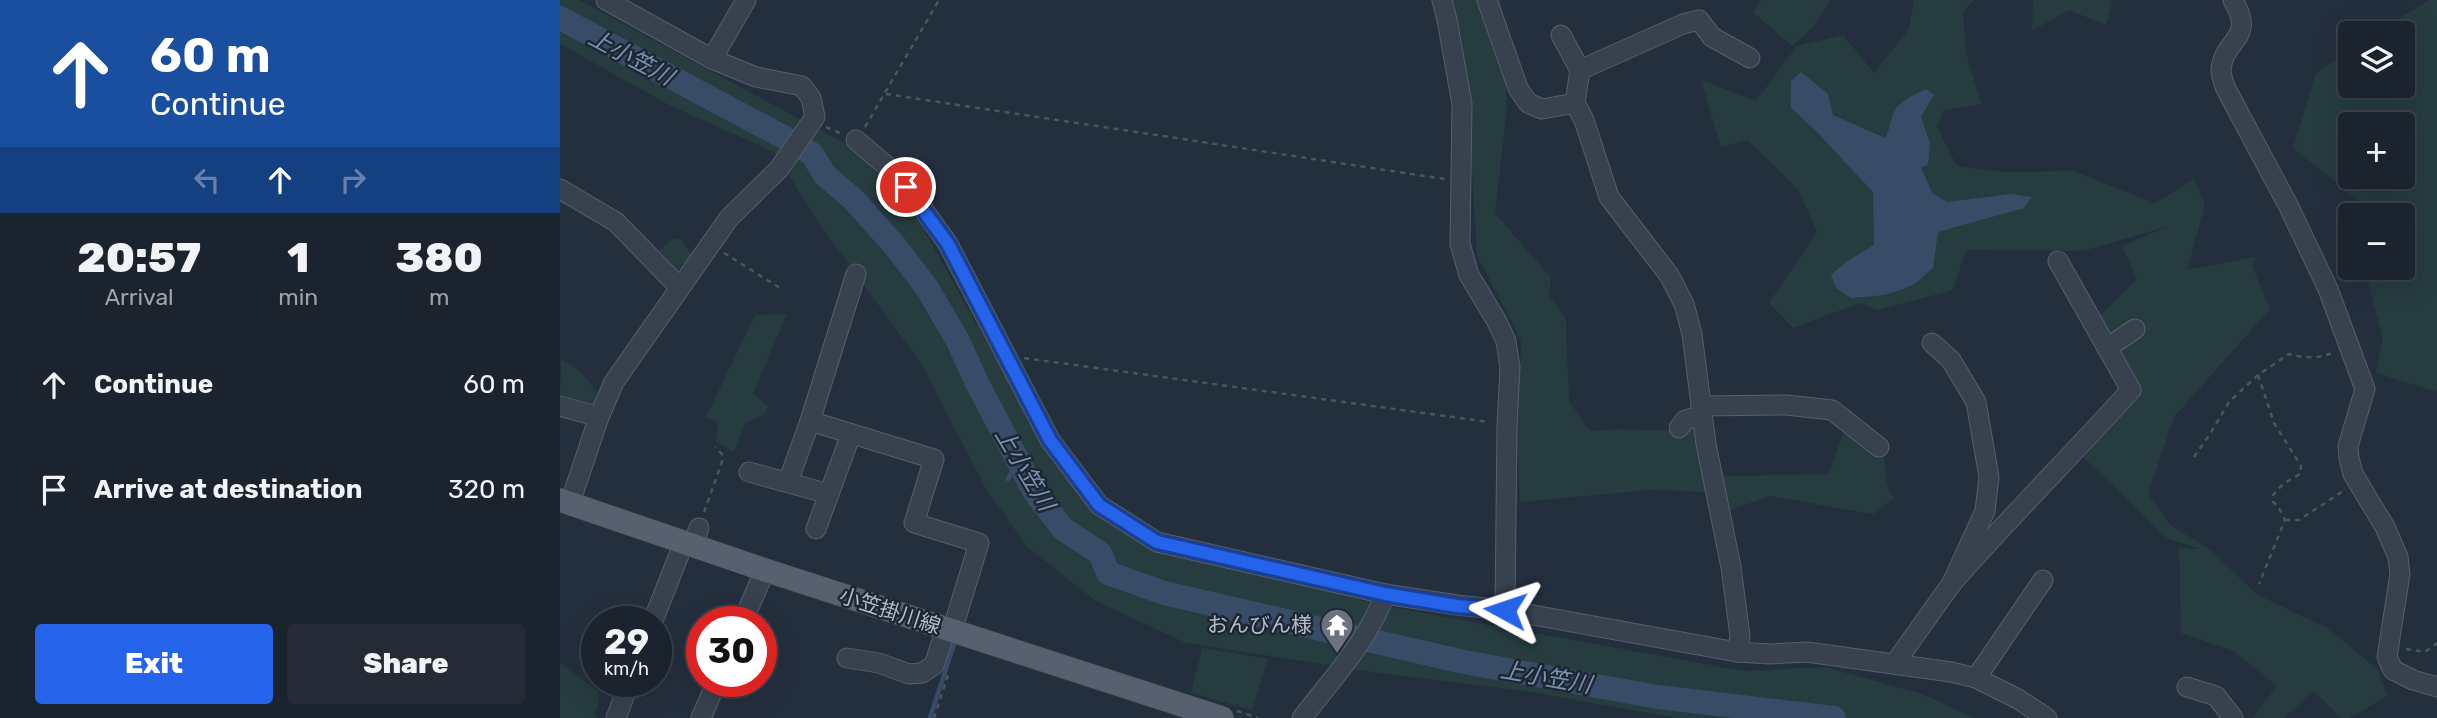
<!DOCTYPE html>
<html lang="en">
<head>
<meta charset="utf-8">
<style>
  :root { --surface:#1b232e; --page:#242b36; --text:#f1f3f6; --muted:#a0a4aa; --line:#39404a; --accent:#2563eb }
  body { margin:0; font-family:Rubik,"Noto Sans JP",sans-serif; background:var(--page); color:var(--text); height:100vh; display:flex; flex-direction:column; font-size:26px; white-space:nowrap }
  * { box-sizing:border-box; margin:0 }
  p { font-size:23px; color:var(--muted) }
  .icon { flex:none; width:38px; height:38px; fill:none; stroke:currentColor; stroke-width:2; stroke-linecap:round; stroke-linejoin:round }
  .map { position:relative; flex:1; overflow:hidden }
  .drawer { display:flex; flex-direction:column; background:var(--surface); width:560px }
  .drawer>* { flex:none }
  .top-card { background:#1a4fa0; color:#fff; overflow:hidden }
  .fabs { position:absolute; left:1778px; top:21px; display:grid; gap:14px }
  .fabs a { display:grid; place-items:center; width:77px; height:77px; border-radius:7px; background:var(--surface); box-shadow:0 7px 28px #0002,0 0 0 2px var(--line); font-size:35px }
  .speed { position:absolute; left:21px; top:606px; display:flex; gap:14px; font-size:35px; font-weight:700; text-align:center }
  .speed>* { display:grid; place-content:center; width:91px; height:91px; border-radius:50%; background:var(--surface); box-shadow:0 7px 28px #0002,0 0 0 2px var(--line); line-height:1 }
  .speed small { font-size:18px; font-weight:400 }
  .speed .limit { border:10px solid #d22; background:#fff; color:#111 }
  .pin { position:absolute; display:grid; place-items:center; width:60px; height:60px; color:#fff; margin:-30px; border:4px solid #fff; border-radius:50%; box-shadow:0 2px 7px #0007 }
  .me { position:absolute; width:77px; margin:-38px; rotate:275deg; stroke-linejoin:round; filter:drop-shadow(0 0 5px #0008) }
  .turn { display:flex; align-items:center; gap:24px; height:147px; padding:0 35px; font-size:32px }
  .turn .icon { width:91px; height:91px; stroke-width:2.5 }
  .turn b { display:block; font-size:49px; line-height:60px }
  .lanes { display:flex; align-items:center; height:66px; padding:0 35px; background:#0003; justify-content:center; gap:35px; direction:ltr }
  .lanes .off { opacity:.35 }
  .eta { display:flex; justify-content:space-evenly; align-items:center; height:119px; text-align:center }
  .eta b { font-size:42px; font-weight:800; line-height:49px }
  .button { display:flex; gap:14px; margin-top:auto; padding:14px 35px }
  .button a { flex:1; height:80px; border-radius:7px; background:var(--accent); color:#fff; font-size:28px; font-weight:800; line-height:80px; text-align:center }
  .button a+a { background:var(--page); color:var(--text) }
  ul { padding:0; list-style:none }
  li { display:flex; align-items:center; gap:21px; height:105px; padding:0 35px }
  li div { flex:1 }
  li b { display:block; font-size:26px }
  li em { font-style:normal }
  main { display:flex; flex:1; min-height:0 }
  .map>svg:first-child { display:block }
  .green { fill:#263c3f; fill-rule:evenodd }
  .water { fill:#394c67 }
  .lines { fill:none; stroke-linecap:round; stroke-linejoin:round }
  .stream { stroke:#394c67; stroke-width:4.5 }
  .river { stroke:#394c67; stroke-width:24 }
  .minor-casing { stroke:#565f6c; stroke-width:21 }
  .major-casing { stroke:#414a57; stroke-width:24 }
  .path { stroke:#44595c; stroke-width:2.5; stroke-dasharray:5 5; stroke-linecap:butt }
  .minor { stroke:#38414e; stroke-width:19 }
  .major { stroke:#56606e; stroke-width:23 }
  .route-casing { stroke:#184099; stroke-width:18 }
  .route { stroke:#2563eb; stroke-width:12 }
  .labels { text-anchor:middle; stroke-width:5; stroke-linejoin:round; paint-order:stroke }
  .street-label { font-size:21px; fill:#b4bcc9; stroke:#1d2633 }
  .poi-label { font-size:21px; fill:#b4bcc9; stroke:#1d2633; text-anchor:end }
  .water-label { font-size:23px; font-style:italic; fill:#7c92b1; stroke:#1d2633 }
</style>
</head>
<body>
<main>
<section class="drawer">
<div class="top-card">
<div class="turn"><svg class="icon" aria-label="ahead" viewBox="0 0 24 24"><path d="M12 20V5M6 11l6-6 6 6"/></svg><div><b>60 m</b>Continue</div></div>
<div class="lanes"><svg class="icon off" aria-label="left" viewBox="0 0 24 24"><path d="M17 20v-9H6M10 6l-5 5 5 5"/></svg><svg class="icon" aria-label="ahead" viewBox="0 0 24 24"><path d="M12 20V5M6 11l6-6 6 6"/></svg><svg class="icon off" aria-label="right" viewBox="0 0 24 24"><path d="M7 20v-9h11M14 6l5 5-5 5"/></svg></div>
</div>
<div class="eta">
<div><b>20:57</b><p>Arrival</p></div>
<div><b>1</b><p>min</p></div>
<div><b>380</b><p>m</p></div>
</div>
<ul>
<li><svg class="icon" aria-label="ahead" viewBox="0 0 24 24"><path d="M12 20V5M6 11l6-6 6 6"/></svg><div><b>Continue</b></div><em>60 m</em></li>
<li><svg class="icon" aria-label="arrive" viewBox="0 0 24 24"><path d="M6 21V4h12l-3 4 3 4H6"/></svg><div><b>Arrive at destination</b></div><em>320 m</em></li>
</ul>
<div class="button"><a>Exit</a><a>Share</a></div>
</section>
<div class="map">
<svg width="1877" height="718" viewBox="0 0 1877 718">
  <rect width="100%" height="100%" fill="#242f3e"/>
  <!-- green -->
  <g class="green">
    <path d="M0,0h19l276,149 63,70 134,242 44,50 159,61 125,33 364,66 81,-4 97,27 52,24h-299l-149,-27 -147,-18 -193,-30 -90,-42 -69,-54 -42,-60 -64,-124 -99,-135 -48,-76 -103,-46 -111,-62z"/>
    <path d="M890,0h51l6,109 -12,104 56,65 -2,17 17,25 3,81 21,30 28,-2 54,2 27,-19 11,80 -61,-2 -129,12 -3,-61 4,-100 -44,-86 -10,-164z"/>
    <path d="M1201,0h70l-19,28 -20,18 -39,-34z"/>
    <path d="M1354,0h60l-11,12 3,41 15,51 -38,7 -6,16 20,39 45,6 72,-1 81,32 39,-24 11,26 -18,65 69,-13 -4,9 18,43 -96,108 -26,77 22,31 41,25 45,44 73,35 49,41 9,26 -37,22h-9l-27,-27 -30,27h-31l24,-32 -43,-35 -53,-18 -2,-85 23,1 -34,-10 -92,-89 47,-58 -33,-66 47,-47 -15,-33 47,-20 -86,25 -117,-1 -13,40 -75,20 -18,-7 -67,25 -24,-25 48,-71 -19,-43 -50,-49 -27,7 -20,-67 55,21 41,-55 46,-11 31,38 35,-44z"/>
    <path d="M1473,0h80l-7,25 -37,-15 -37,21z"/>
    <path d="M1869,0h8v392l-61,-19 7,-35 -19,-70h39v-53h-26l-84,-67 23,-75 34,-23v36h53v-53h-27zM1790,124h53v53h-53z"/>
    <path d="M114,238l8,2 10,15 -15,16 -18,-21z"/>
    <path d="M227,314l-34,80 15,12 -3,8 -20,9 -11,30 -18,-12 2,-19 -12,-5 49,-102z"/>
    <path d="M1,360c19,6 29,24 40,39l-5,12 -36,-12z"/>
    <path d="M1286,425l38,32 3,28 7,13 -21,16 -103,-18 -42,15 -8,-35 109,-2z"/>
    <path d="M642,648l66,11 -16,51 -61,-17z"/>
    <path d="M0,663l39,29 -1,15 -4,6 3,5h-37z"/>
  </g>
  <!-- water -->
  <path class="water" d="M1241,72l27,22 5,21 52,23c5,-8 5,-17 9,-26 5,-11 22,-18 32,-23l8,6 -13,22 9,26 -2,22 -7,2 11,26 15,9 64,-8 21,3 -8,11 -86,24 -5,36 -17,15 -13,6 -18,6 -34,3 -15,-10 -5,-13 15,-13 28,-17 -1,-53 -56,-60 -26,-24v-27z"/>
  <g class="lines">
    <!-- stream -->
    <g class="stream">
      <path d="M448,479l10,-19"/>
      <path d="M370,718l24,-74"/>
    </g>
    <!-- river -->
    <path class="river" d="M0,18l227,121 25,15 13,21 29,25 41,46 32,42 31,53 19,42 57,108 29,38 37,24 8,20 56,20 300,69 194,35 176,21"/>
    <defs>
      <g id="minor">
        <path d="M882,0l5,20 15,84 -2,140 9,31 27,45 10,21 4,26 -3,58 -2,185"/>
        <path d="M927,0l31,88 10,15 14,6 33,-6 9,17 25,77 60,78 15,29 8,30 14,110 25,123 9,69 -3,16"/>
        <path d="M1673,0c24,40 -11,39 -12,71 0,5 3,11 4,16l63,118 40,84 37,100 -17,57 1,12 4,16 32,53 13,30 2,17 -13,83 6,13 20,10 24,7"/>
        <path d="M1001,35l19,35 -5,33"/>
        <path d="M152,59l34,-59"/>
        <path d="M1020,70l103,-46 16,-4 13,17 38,21"/>
        <path d="M296,140l34,29 31,37 27,38 102,196 49,65 58,37 228,52 72,11 48,5 232,42 33,2 37,-2 144,20 25,6 42,21 29,19"/>
        <path d="M0,189l56,33 63,65"/>
        <path d="M1547,348l28,-19"/>
        <path d="M0,406l39,11"/>
        <path d="M1141,406l85,-1 46,5 47,37"/>
        <path d="M250,421l124,38 -20,64 65,20 -27,88"/>
        <path d="M1119,428l6,-8 17,-5"/>
        <path d="M189,472l80,22 -13,35"/>
        <path d="M228,482l22,-61 46,-147"/>
        <path d="M269,494l22,-60"/>
        <path d="M10,503l29,-86 15,-35 115,-164 50,-49 36,-52 -4,-19 -9,-12 -46,-9 -44,-18 -106,-59"/>
        <path d="M133,545l6,-17"/>
        <path d="M1392,583c58,-66 120,-128 179,-193l-73,-129"/>
        <path d="M93,621l31,-79"/>
        <path d="M183,621l22,-51"/>
        <path d="M287,658l32,5 30,11 13,-1 12,-8 12,-36"/>
        <path d="M1335,663l57,-80 33,-72 4,-34 -13,-75 -25,-42 -19,-17"/>
        <path d="M1416,678l67,-98"/>
        <path d="M1627,687l29,9 17,22"/>
        <path d="M56,718l14,-37"/>
        <path d="M141,718l16,-37"/>
        <path d="M742,718c30,-39 66,-77 83,-124"/>
      </g>
      <path id="major" d="M0,500l205,70 457,148"/>
    </defs>
    <!-- minor casing -->
    <use href="#minor" class="minor-casing"/>
    <!-- major casing -->
    <use href="#major" class="major-casing"/>
    <!-- path -->
    <g class="path">
      <path d="M326,94l559,85"/>
      <path d="M266,127l16,7"/>
      <path d="M305,127l74,-127"/>
      <path d="M164,253l56,35"/>
      <path d="M464,358l465,64"/>
      <path d="M1698,375l16,48 27,43 -1,8 -17,10 -10,11v7l5,4 7,14 -26,64"/>
      <path d="M1634,457l16,-23 19,-32 29,-27 31,-21c15,4 31,5 45,-2"/>
      <path d="M144,512l18,-50v-8l-7,-7"/>
      <path d="M1725,520h14l44,-29"/>
      <path d="M1846,649l19,3 12,-9"/>
      <path d="M677,711l21,7"/>
      <path d="M374,718l14,-43"/>
    </g>
    <!-- minor -->
    <use href="#minor" class="minor"/>
    <!-- major -->
    <use href="#major" class="major"/>
  </g>
  <g class="lines">
    <defs>
      <path id="route" d="M346,187l42,57 102,196 49,65 58,37 228,52 72,12 48,4"/>
    </defs>
    <!-- route casing -->
    <use href="#route" class="route-casing"/>
    <!-- route -->
    <use href="#route" class="route"/>
  </g>
  <!-- icons -->
  <defs>
    <symbol id="temple-pin" viewBox="-11 -11 22 30"><path d="M0 17L-7.5 6A9.5 9.5 0 1 1 7.5 6Z" fill="#6b7280" stroke="#1d2633"/><path d="M0-6L5-2H3V0L6.5 2.5H4V6H1.5V3h-3V6H-4V2.5H-6.5L-3 0V-2H-5Z" fill="#fff"/></symbol>
  </defs>
  <g fill-rule="evenodd">
    <use href="#temple-pin" x="758" y="606" width="38" height="52"/>
  </g>
  <g class="labels">
    <!-- street labels -->
    <g class="street-label">
      <text transform="translate(330 611) rotate(18)" y="7">小笠掛川線</text>
    </g>
    <!-- poi labels -->
    <g class="poi-label">
      <text x="752" y="632">おんびん様</text>
    </g>
    <!-- water labels -->
    <g class="water-label">
      <text transform="translate(71 57) rotate(28)" y="8">上小笠川</text>
      <text transform="translate(465 469) rotate(59)" y="8">上小笠川</text>
      <text transform="translate(986 677) rotate(10)" y="8">上小笠川</text>
    </g>
  </g>
</svg>
<div class="fabs">
<a><svg class="icon" aria-label="layers" viewBox="0 0 24 24"><path d="M12 4l9 5-9 5-9-5zM3 14l9 5 9-5"/></svg></a>
<a>+</a>
<a>−</a>
</div>
<div class="speed"><div>29<small>km/h</small></div><div class="limit">30</div></div>
<div class="pin" style="left:346px;top:187px;background:#d93025"><svg class="icon" aria-label="arrive" viewBox="0 0 24 24"><path d="M6 21V4h12l-3 4 3 4H6"/></svg></div>
<svg class="me" style="left:945px;top:610px" viewBox="-20 -20 40 40"><path d="M0-17L14 15 0 8-14 15z" fill="#2563eb" stroke="#fff" stroke-width="4"/></svg>
</div>
</main>
</body>
</html>
